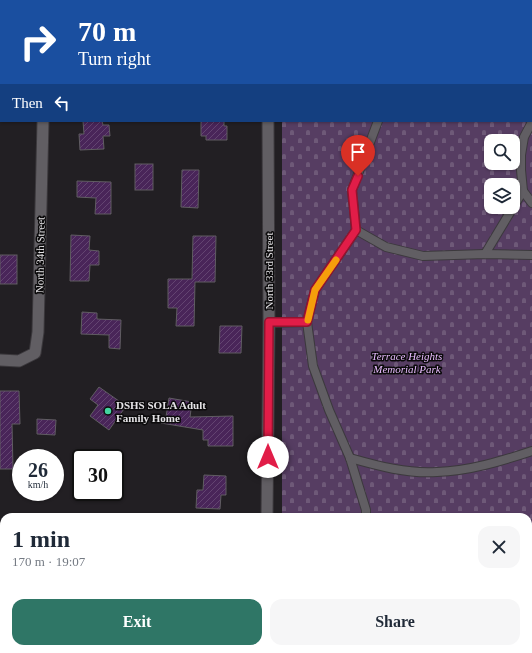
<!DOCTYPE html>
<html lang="en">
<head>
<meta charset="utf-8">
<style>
  :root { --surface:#fff; --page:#f6f6f7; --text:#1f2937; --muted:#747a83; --accent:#2f7666 }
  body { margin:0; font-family:Georgia,serif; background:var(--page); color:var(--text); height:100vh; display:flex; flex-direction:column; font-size:15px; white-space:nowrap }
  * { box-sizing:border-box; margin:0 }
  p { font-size:13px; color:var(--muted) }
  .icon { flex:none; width:22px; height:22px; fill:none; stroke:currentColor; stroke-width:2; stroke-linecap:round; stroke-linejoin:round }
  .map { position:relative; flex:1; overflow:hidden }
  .sheet { position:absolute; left:0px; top:513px; width:532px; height:140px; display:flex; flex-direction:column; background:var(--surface); border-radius:12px 12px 0 0; box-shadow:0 1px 3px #0004 }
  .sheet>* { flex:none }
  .hud { position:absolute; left:0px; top:0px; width:532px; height:122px; box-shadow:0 1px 3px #0004; background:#1a4fa0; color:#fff; overflow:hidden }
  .fabs { position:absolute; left:484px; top:134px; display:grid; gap:8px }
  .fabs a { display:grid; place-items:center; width:36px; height:36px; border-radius:8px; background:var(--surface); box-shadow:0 1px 3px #0004; font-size:20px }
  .speed { position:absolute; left:12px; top:449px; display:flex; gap:8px; font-size:20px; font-weight:700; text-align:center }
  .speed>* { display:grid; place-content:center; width:52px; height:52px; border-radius:50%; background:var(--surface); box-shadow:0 1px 3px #0004; line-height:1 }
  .speed small { font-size:10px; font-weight:400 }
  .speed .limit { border:2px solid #111; border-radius:6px; background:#fff; color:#111 }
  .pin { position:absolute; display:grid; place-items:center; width:34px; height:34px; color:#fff; margin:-41px -17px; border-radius:50% 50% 50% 0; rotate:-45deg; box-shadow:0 0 4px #0007 }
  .pin .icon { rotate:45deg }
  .me { position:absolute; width:44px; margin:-22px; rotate:0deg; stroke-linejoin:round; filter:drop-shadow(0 0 3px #0008) }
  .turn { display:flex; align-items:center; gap:14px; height:84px; padding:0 12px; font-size:18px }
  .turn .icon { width:52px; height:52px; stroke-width:2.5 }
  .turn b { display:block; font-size:28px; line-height:34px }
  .then { display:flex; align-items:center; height:38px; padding:0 12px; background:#0003; gap:8px; font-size:15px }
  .round { display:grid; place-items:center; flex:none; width:42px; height:42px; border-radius:12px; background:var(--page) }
  .head { display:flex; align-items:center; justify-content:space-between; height:68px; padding:0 12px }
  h1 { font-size:24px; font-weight:800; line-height:30px }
  .button { display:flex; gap:8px; margin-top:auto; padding:8px 12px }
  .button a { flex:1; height:46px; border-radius:12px; background:var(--accent); color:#fff; font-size:16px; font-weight:800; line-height:46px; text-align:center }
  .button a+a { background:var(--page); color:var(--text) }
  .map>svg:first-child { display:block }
  .cemetery { fill:url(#cemetery-stones); fill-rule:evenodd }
  .building { fill:url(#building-hatch); stroke:#605d62 }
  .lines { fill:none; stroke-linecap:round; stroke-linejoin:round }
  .service-casing { stroke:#3c393d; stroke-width:10 }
  .minor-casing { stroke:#3c393d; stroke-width:13 }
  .service { stroke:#615e63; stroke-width:8 }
  .minor { stroke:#615e63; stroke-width:11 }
  .route-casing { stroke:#92132f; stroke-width:10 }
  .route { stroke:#e11d48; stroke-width:7 }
  .slow { stroke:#f59e0b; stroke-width:7 }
  .poi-dot { fill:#43d4a0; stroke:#0b0a0b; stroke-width:1.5 }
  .labels { text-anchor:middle; stroke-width:3; stroke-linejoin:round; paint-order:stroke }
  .street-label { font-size:11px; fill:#e5e3e6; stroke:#0b0a0b }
  .park-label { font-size:11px; font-style:italic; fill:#e9bdff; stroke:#0b0a0b }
  .poi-label { font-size:11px; font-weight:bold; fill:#e5e3e6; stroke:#0b0a0b; text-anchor:start }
</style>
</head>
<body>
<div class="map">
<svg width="532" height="653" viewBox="0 0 532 653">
  <defs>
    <pattern id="cemetery-stones" width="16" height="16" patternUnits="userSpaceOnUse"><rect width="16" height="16" fill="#563d62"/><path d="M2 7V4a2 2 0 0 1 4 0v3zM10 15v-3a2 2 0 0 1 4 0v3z" fill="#6e5978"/></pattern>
    <pattern id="building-hatch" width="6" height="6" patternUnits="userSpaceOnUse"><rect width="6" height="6" fill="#492559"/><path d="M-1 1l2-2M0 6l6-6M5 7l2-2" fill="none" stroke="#634471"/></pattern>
  </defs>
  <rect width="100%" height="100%" fill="#221f23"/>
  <!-- cemetery -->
  <path class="cemetery" d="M282,0h250v647h-4v-130h-246v-396h249v-120h-249zM491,141h22v22h-22zM491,185h22v22h-22z"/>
  <!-- building -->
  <g class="building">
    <path d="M83,121h19l1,4h6l1,11h-7l1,13 -24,1 -1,-16h5z"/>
    <path d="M201,121h23v5h3v14h-21v-4h-5z"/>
    <rect x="135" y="164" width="18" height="26"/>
    <path d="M182,170h17l-1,38 -17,-1z"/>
    <path d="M77,181l34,1v32h-16l1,-16 -19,-1z"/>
    <path d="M71,235l19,1 -1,14 10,1v14h-9l-1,16h-19z"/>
    <path d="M193,236h23l-1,46h-20l-1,44h-18l1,-18h-9v-29h24z"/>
    <rect x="0" y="255" width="17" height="29"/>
    <path d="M82,312l15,1v6l24,1 -1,29 -11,-1v-13l-28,-1z"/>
    <path d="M220,326h22l-1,27h-22z"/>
    <path d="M99,387l27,19 -17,24 -19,-14 8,-11 -8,-6z"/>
    <path d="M0,391h19l1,33h-8l1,45h-13z"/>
    <path d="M169,398l23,4 -2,15 43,-1v30h-25v-6h-5v-10l-42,-7 1,-6h4z"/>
    <path d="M37,419l19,1 -1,15 -18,-1z"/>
    <path d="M204,475l22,1v19h-5l-1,14 -24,-1 1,-18h6z"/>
  </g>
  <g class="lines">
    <defs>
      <g id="service">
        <path d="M419,1l1,-1"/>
        <path d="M532,122l-8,15 -3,18v15l2,21 9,12"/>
        <path d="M356,230l-4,-40 26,-69"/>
        <path d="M485,254l38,-63"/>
        <path d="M307,322l6,44 16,44 21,48 16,52v7"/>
        <path d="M269,323l38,-1 8,-32 41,-60 30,17 37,9 62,-2 47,1"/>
        <path d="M350,458c28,8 58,16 87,14 32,-1 65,-11 95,-21"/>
        <path d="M528,592h4"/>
      </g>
      <g id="minor">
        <path d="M267,0v1"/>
        <path d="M45,1v-1"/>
        <path d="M0,360l19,1 16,-8 3,-21 5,-211"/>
        <path d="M267,517l2,-194 -1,-202"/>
        <path d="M266,653v-4"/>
      </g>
    </defs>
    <!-- service casing -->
    <use href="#service" class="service-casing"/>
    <!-- minor casing -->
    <use href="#minor" class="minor-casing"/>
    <!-- service -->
    <use href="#service" class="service"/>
    <!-- minor -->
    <use href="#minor" class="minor"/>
  </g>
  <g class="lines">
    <defs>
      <path id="route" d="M268,457l1,-135h38l8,-32 41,-60 -4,-40 6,-14"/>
    </defs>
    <!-- route casing -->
    <use href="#route" class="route-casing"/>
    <!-- route -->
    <use href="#route" class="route"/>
    <!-- slow -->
    <path class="slow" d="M308,320l7,-30 21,-30"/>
  </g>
  <!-- markers -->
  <circle class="poi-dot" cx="108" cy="411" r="4"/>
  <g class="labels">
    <!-- street labels -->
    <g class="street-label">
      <text transform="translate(40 255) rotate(-89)" y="4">North 34th Street</text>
      <text transform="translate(269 271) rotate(-90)" y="4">North 33rd Street</text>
    </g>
    <!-- park labels -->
    <g class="park-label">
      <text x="407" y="360">Terrace Heights<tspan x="407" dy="13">Memorial Park</tspan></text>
    </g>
    <!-- poi labels -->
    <g class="poi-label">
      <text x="116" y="409">DSHS SOLA Adult<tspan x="116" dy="13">Family Home</tspan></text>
    </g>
  </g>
</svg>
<div class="fabs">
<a><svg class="icon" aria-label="search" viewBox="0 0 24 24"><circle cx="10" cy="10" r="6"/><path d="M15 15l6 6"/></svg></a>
<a><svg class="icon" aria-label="layers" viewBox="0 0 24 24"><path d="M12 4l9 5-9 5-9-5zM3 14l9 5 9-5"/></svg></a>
</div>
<div class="speed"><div>26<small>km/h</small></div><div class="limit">30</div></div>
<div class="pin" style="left:358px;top:176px;background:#d93025"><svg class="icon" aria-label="arrive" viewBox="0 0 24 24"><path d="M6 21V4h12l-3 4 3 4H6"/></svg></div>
<svg class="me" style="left:268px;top:457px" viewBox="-20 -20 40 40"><circle r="19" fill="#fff"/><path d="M0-13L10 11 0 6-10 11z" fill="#e11d48"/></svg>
<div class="hud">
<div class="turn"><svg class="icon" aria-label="right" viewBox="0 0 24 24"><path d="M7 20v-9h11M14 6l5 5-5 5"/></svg><div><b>70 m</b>Turn right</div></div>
<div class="then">Then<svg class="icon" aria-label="left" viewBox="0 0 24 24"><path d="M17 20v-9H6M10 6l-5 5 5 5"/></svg></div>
</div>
<section class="sheet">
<div class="head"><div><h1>1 min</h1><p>170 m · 19:07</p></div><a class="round"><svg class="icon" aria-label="close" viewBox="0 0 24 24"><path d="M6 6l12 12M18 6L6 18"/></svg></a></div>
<div class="button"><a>Exit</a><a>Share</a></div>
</section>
</div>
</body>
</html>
